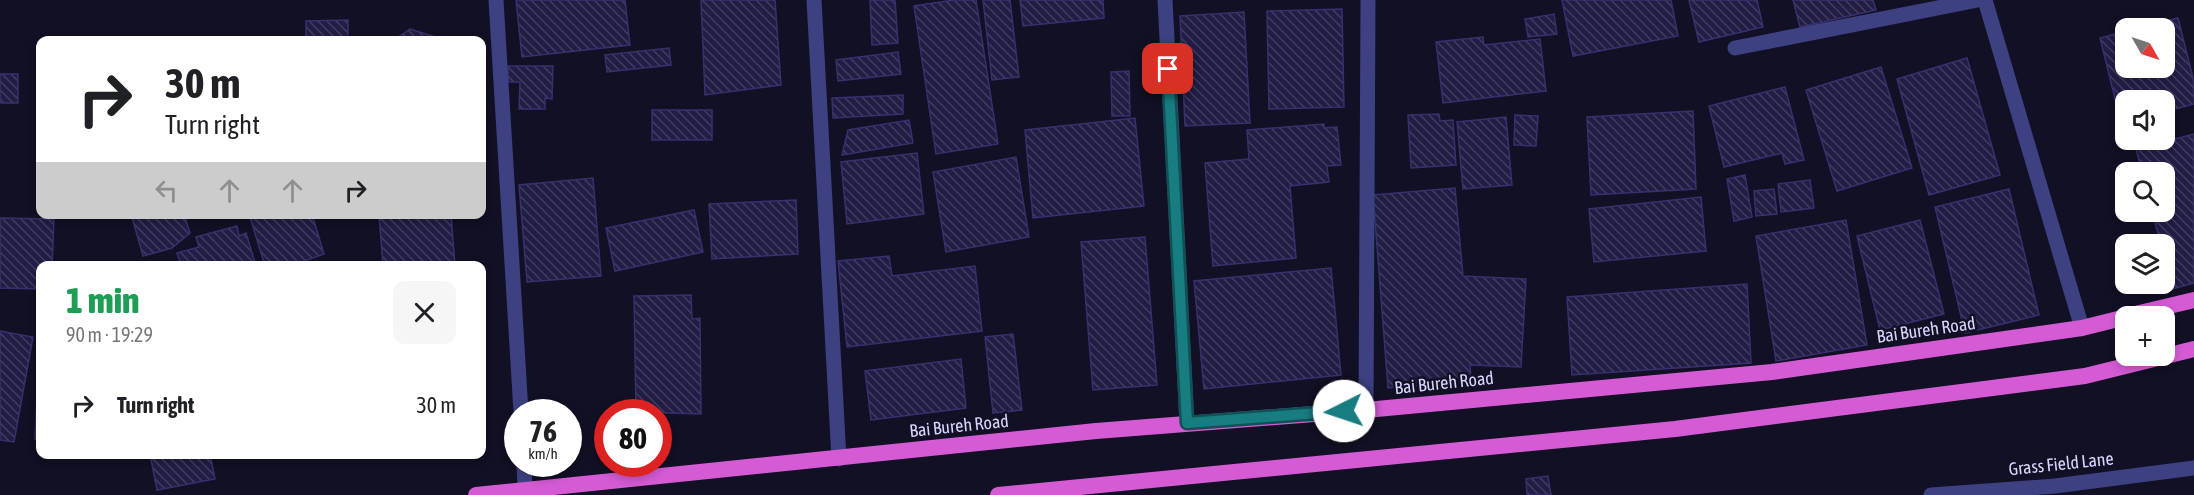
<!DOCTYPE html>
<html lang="en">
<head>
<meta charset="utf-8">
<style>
  :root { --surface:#fff; --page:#f6f6f6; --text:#202124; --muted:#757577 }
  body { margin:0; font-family:"Asap Condensed",sans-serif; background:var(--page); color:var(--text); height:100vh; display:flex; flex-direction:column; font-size:22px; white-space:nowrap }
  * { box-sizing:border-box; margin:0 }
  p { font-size:20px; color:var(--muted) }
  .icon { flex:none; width:33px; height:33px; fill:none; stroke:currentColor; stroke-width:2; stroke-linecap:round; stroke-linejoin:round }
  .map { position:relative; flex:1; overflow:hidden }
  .side { position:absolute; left:36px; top:261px; width:450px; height:198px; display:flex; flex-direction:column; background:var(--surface); border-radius:12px; box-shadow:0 3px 9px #0003 }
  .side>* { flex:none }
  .banner { position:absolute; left:36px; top:36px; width:450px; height:183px; border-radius:12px; box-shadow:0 3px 9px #0003; background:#fff; color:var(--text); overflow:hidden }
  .needle { width:39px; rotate:129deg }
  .buttons { position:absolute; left:2115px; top:18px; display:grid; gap:12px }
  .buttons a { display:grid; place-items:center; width:60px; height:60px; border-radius:12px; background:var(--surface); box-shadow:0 3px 9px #0003; font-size:30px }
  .speed { position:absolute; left:504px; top:399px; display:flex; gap:12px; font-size:30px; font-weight:700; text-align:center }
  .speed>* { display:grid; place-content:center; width:78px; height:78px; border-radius:50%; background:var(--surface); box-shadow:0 3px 9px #0003; line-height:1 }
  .speed small { font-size:15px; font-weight:400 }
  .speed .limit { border:9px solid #d22; background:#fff; color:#111 }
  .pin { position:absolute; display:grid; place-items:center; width:51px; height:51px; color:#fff; margin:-26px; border-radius:12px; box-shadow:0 3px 9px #0006 }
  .me { position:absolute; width:66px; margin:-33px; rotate:266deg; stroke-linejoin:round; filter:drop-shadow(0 0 4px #0008) }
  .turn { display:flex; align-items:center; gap:21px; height:126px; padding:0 30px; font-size:27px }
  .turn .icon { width:78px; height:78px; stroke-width:2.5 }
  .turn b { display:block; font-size:42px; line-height:51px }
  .lanes { display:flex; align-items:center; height:57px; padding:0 30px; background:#0003; justify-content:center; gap:30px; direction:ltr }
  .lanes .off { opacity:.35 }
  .round { display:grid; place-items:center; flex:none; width:63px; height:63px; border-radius:12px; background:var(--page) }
  .summary { display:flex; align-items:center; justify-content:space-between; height:102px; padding:0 30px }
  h1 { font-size:36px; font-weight:800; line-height:45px; color:#1e9e55 }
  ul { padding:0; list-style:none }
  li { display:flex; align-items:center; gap:18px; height:84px; padding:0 30px }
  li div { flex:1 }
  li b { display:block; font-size:22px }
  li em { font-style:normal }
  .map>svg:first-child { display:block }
  .building { fill:url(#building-back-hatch); stroke:#37306f; stroke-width:1.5 }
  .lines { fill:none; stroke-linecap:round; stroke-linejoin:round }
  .minor { stroke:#3d4081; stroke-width:15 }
  .trunk { stroke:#d55bd4; stroke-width:16 }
  .route-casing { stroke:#0f5154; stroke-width:15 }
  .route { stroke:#177d81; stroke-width:10 }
  .labels { text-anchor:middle; stroke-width:5; stroke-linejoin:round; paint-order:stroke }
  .street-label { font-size:18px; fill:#d6d5fd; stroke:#111024 }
</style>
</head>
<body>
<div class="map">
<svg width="2194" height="495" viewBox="0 0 2194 495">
  <defs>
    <pattern id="building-back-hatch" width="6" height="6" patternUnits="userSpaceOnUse" patternTransform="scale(1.5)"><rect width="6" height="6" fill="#211d44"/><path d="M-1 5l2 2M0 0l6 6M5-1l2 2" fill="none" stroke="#403d60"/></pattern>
  </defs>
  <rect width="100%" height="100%" fill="#111024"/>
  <!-- building -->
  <g class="building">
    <path d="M516,0h109l5,45 -108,12z"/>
    <path d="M701,0h74l6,85 -76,10z"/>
    <path d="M870,0h25l3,43 -26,2z"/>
    <path d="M954,0h22l22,144 -62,10 -22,-148z"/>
    <path d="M983,0h27l9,77 -27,3z"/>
    <path d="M1020,0h83l1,18 -81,8z"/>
    <path d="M1562,0h109l7,36 -105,20z"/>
    <path d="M1689,0h68l6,27 -64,15z"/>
    <path d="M1793,0h80l3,10 -76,17z"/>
    <path d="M1342,9l2,98 -75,2 -2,-98z"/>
    <path d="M1244,12l6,111 -65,3 -5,-110z"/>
    <path d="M1554,14l3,20 -29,3 -3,-18z"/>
    <path d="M2178,18l16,64v22l-30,8v-12h-38v22l-5,1 -21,-85 26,-7v37h38v-40h-27z"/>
    <path d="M348,20v20h-42v-19z"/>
    <path d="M410,29l35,11h1h-52z"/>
    <path d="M1483,37l1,8 56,-6 6,52 -103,12 -7,-61z"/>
    <path d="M669,48l2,17 -64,7 -2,-17z"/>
    <path d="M898,52l3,22 -63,7 -2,-21z"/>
    <path d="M1967,58l33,117 -71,20 -32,-116z"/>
    <path d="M508,66h45l-1,33 -7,-1v11h-26l1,-27h-12z"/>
    <path d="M1881,67l31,101 -75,23 -31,-101z"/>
    <path d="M1129,71l1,45h-18l-1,-44z"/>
    <rect x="0" y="74" width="18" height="29"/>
    <path d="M1785,87l19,73 -19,4 -3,-11 -58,14 -15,-61z"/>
    <path d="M903,95v19l-70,4 -1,-20z"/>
    <rect x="652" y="110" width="60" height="30"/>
    <path d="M1693,111l3,78 -105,6 -4,-78z"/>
    <path d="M1439,114l1,7 13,-1 3,45 -45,3 -3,-53z"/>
    <path d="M1515,115l23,1 -2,30 -22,-1z"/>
    <path d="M1506,117l6,68 -49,4 -6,-67z"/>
    <path d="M1135,118l9,88 -111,12 -8,-88z"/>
    <path d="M909,120l4,23 -71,12 6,-25z"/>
    <path d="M1324,124v4l13,-1 4,38 -14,1 2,16 -39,4 6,72 -83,8 -8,-103 44,-4 -2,-29z"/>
    <path d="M2194,134v149l-22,6 -8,-30v-15h-3l-9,-32h12v-40h-22l-6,-23z"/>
    <path d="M917,153l7,61 -77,10 -6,-62z"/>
    <path d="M1016,157l13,80 -83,15 -13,-80z"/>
    <path d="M1745,175l7,42 -18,4 -7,-42z"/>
    <path d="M593,178l8,98 -74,6 -8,-97z"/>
    <path d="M1810,180l4,28 -33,4 -3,-28z"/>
    <path d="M1455,188l8,88 63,3 -5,88 -51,-2 1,16 -83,7 -15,-193z"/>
    <path d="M1774,189l3,25 -21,2 -2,-25z"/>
    <path d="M2009,189l30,126 -74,18 -30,-126z"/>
    <path d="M1701,197l5,54 -112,11 -5,-53z"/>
    <path d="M796,200l2,54 -86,5 -3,-55z"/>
    <path d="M694,210l9,42 -88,19 -9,-43z"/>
    <path d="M131,214h53l6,19 -18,15 -29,8z"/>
    <path d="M249,214h63l12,40 -34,12h-25z"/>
    <path d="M379,214h72l4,52h-72z"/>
    <path d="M0,218l54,1 -2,47h-12v23l-40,-1z"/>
    <path d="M1846,220l21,125 -91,16 -20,-125z"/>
    <path d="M1920,220l24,94 -64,16 -23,-94z"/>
    <path d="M237,226l2,10 7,-3 10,33h-75l-4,-13 22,-6 -3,-10z"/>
    <path d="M1145,237l12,148 -64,5 -12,-148z"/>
    <path d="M889,256l3,20 83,-10 7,65 -135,16 -9,-86z"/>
    <path d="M1331,268l10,107 -137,14 -10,-108z"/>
    <path d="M1747,284l4,79 -179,12 -5,-78z"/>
    <path d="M691,295l1,24 8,-1 1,96 -65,-2 -2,-116z"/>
    <path d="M0,331l33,6 -19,105 -14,-2z"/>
    <path d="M1013,334l9,76 -29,3 -8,-76z"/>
    <path d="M40,337v102h-5z"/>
    <path d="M961,359l5,49 -95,12 -6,-49z"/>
    <path d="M172,454h38l5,25 -58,11 -6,-31z"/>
    <path d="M1548,476l3,19h-24l-1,-16z"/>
  </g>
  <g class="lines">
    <!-- minor -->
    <g class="minor">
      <path d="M496,0l25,412"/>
      <path d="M814,0l25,459"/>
      <path d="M1165,0l22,423"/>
      <path d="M1985,0l97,328"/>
      <path d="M1735,48l243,-48"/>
      <path d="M1366,410l2,-410"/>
      <path d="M524,464l1,25"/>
      <path d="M1931,495l124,-9 139,-18"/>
    </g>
    <!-- trunk -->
    <g class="trunk">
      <path d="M2127,316l67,-16"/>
      <path d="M476,495l620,-64 270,-21 406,-38 310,-44 44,-11"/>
      <path d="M998,495l677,-66 410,-53 109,-27"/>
    </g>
  </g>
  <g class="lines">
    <defs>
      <path id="route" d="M1168,69l19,354 157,-12"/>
    </defs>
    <!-- route casing -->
    <use href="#route" class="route-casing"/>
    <!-- route -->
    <use href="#route" class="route"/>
  </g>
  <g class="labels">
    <!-- street labels -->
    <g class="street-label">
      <text transform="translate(1926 330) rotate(-8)" y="6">Bai Bureh Road</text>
      <text transform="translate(1444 383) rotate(-6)" y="6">Bai Bureh Road</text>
      <text transform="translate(959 426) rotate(-6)" y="6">Bai Bureh Road</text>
      <text transform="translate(2061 464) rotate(-6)" y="6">Grass Field Lane</text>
    </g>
  </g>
</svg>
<div class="buttons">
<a><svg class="needle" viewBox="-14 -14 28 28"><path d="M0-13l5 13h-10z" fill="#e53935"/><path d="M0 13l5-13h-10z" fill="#757577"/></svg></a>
<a><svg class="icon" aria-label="sound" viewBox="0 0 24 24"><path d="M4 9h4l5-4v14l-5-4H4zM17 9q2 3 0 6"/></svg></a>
<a><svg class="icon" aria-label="search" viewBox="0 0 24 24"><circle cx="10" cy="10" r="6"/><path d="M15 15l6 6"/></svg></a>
<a><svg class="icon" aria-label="layers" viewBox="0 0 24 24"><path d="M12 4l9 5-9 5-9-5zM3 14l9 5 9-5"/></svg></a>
<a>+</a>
</div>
<div class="speed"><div>76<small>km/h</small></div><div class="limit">80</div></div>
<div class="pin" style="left:1168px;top:69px;background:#d93025"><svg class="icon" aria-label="arrive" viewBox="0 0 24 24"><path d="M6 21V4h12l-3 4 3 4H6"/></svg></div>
<svg class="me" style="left:1344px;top:411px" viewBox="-20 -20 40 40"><circle r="19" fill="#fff"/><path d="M0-13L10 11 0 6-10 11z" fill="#177d81"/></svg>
<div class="banner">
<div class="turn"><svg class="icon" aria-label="right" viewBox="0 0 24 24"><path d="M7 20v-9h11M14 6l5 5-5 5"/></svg><div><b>30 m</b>Turn right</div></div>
<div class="lanes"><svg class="icon off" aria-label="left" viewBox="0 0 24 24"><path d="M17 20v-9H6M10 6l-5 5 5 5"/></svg><svg class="icon off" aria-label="ahead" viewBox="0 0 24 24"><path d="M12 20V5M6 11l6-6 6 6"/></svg><svg class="icon off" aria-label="ahead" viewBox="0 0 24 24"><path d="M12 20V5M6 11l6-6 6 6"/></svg><svg class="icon" aria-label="right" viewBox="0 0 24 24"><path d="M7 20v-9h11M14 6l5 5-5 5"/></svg></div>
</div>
<section class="side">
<div class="summary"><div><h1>1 min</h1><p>90 m · 19:29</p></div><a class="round"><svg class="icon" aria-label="close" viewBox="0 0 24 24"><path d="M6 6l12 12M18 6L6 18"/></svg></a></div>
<ul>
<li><svg class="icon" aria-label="right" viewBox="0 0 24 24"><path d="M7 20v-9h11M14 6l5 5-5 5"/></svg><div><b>Turn right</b></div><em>30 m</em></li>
</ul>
</section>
</div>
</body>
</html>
